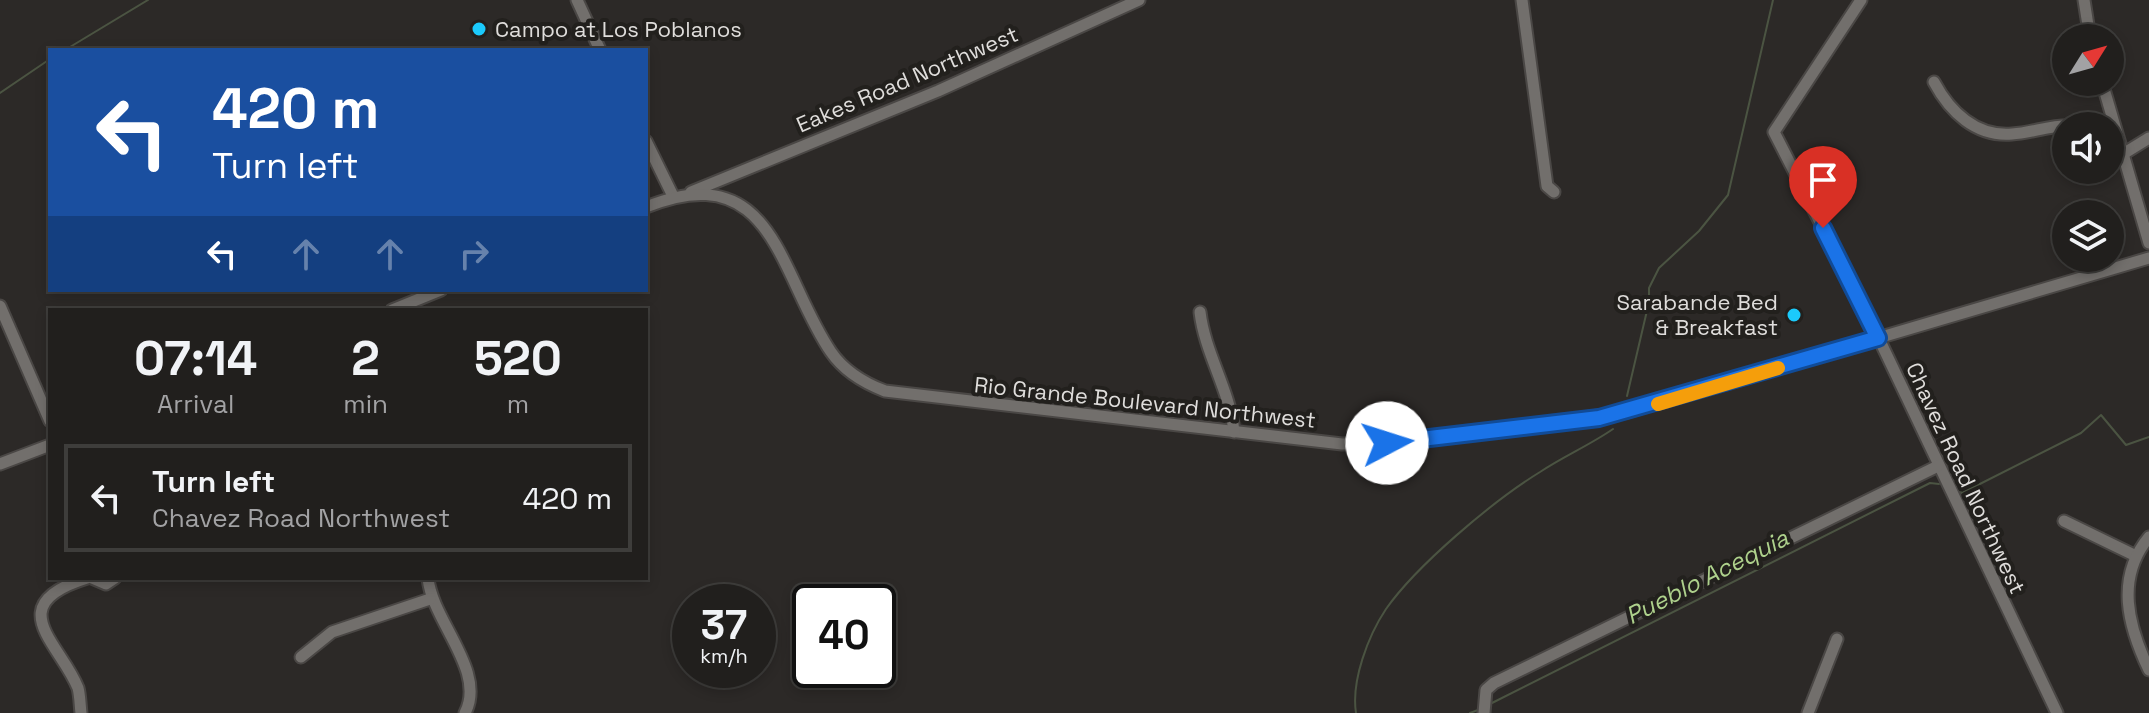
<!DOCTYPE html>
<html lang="en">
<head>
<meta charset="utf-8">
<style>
  :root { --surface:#211f1d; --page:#2d2c2a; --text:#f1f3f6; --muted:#a2a2a4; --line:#3e3d3b }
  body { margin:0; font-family:"Space Grotesk",sans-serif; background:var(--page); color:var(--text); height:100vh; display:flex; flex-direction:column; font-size:30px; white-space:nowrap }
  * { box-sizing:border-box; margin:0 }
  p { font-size:26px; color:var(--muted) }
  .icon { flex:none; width:44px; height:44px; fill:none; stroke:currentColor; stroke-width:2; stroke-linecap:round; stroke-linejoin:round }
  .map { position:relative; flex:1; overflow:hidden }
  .details { position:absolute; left:48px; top:308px; width:600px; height:272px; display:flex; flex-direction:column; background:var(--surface); border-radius:0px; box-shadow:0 4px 12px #0003,0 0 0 2px var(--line) }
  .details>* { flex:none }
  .top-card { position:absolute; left:48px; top:48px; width:600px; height:244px; border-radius:0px; box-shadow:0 4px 12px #0003,0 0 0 2px var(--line); background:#1a4fa0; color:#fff; overflow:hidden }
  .needle { width:52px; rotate:53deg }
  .controls { position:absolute; left:2052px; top:24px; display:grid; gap:16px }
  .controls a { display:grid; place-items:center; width:72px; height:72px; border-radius:50%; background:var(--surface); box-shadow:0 4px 12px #0003,0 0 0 2px var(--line); font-size:40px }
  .speed { position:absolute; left:672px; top:584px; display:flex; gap:16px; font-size:40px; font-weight:700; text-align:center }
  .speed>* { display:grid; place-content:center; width:104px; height:104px; border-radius:50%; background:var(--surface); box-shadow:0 4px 12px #0003,0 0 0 2px var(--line); line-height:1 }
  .speed small { font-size:20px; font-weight:400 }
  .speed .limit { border:4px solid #111; border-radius:12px; background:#fff; color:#111 }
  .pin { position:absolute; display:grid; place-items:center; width:68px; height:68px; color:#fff; margin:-82px -34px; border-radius:50% 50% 50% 0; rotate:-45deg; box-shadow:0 0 8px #0007 }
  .pin .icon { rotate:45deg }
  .me { position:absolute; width:88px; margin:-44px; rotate:85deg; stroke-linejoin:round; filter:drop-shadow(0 0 6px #0008) }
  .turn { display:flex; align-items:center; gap:28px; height:168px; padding:0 32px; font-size:36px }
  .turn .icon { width:104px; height:104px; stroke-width:2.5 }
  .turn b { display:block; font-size:56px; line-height:68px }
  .lanes { display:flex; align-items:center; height:76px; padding:0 32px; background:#0003; justify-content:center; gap:40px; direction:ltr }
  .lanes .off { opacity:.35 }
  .eta { display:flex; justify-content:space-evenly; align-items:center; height:136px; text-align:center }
  .eta b { font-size:48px; font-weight:700; line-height:56px }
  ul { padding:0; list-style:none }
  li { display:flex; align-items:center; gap:24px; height:108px; margin:0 16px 12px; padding:0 16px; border:4px solid var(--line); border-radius:0px }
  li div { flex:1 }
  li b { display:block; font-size:30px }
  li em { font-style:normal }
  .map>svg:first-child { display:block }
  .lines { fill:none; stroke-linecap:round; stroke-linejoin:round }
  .stream { stroke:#4b5442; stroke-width:2 }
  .minor-casing { stroke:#4a4745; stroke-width:15 }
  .minor { stroke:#726f6c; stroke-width:11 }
  .route-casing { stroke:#114b97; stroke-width:20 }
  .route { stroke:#1a73e8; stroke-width:14 }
  .slow { stroke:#f59e0b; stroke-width:14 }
  .poi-dot { fill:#1bcafc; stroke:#22201d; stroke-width:3 }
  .labels { text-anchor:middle; stroke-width:8; stroke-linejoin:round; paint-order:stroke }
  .poi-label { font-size:22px; fill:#dfdddb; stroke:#22201d; text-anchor:start }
  .street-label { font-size:22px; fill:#dfdddb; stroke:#22201d }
  .water-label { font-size:24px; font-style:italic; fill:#aed18c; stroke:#22201d }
</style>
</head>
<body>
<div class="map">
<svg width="2149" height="713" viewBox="0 0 2149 713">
  <rect width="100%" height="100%" fill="#2c2927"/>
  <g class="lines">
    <!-- stream -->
    <g class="stream">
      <path d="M65,50l83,-50"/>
      <path d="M0,93l50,-34"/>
      <path d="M1627,396l22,-94v-14l10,-20 40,-37 29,-36 45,-195"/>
      <path d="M1955,485l7,8 119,-60 20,-18 25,30 23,-8"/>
      <path d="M1490,704l440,-221 9,1"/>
      <path d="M1356,713c-5,-32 12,-77 30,-104 31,-44 107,-108 154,-137 24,-16 50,-27 73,-43"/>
      <path d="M1470,713l8,-3"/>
    </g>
    <defs>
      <g id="minor">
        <path d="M577,0l23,50"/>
        <path d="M1522,0l25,186 7,6"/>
        <path d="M1861,0l-87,132 98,192 185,389"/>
        <path d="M2084,0l6,38"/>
        <path d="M1934,82c16,30 42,55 78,52 21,-1 40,-10 62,-8"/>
        <path d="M2102,82l47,161"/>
        <path d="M646,141l27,55"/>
        <path d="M2123,154l26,-16"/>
        <path d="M691,192l247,-101 201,-91"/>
        <path d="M646,207c128,-52 133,69 185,145 13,19 33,31 54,39l457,53 64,-2 221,-30 522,-154"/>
        <path d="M0,306l50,115"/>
        <path d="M392,310l49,-20"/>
        <path d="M1200,312c5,42 30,78 34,120"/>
        <path d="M0,464l50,-19"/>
        <path d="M2064,521l72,35"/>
        <path d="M2149,537c-34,41 -21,89 0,133"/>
        <path d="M92,578l14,6 9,-6"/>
        <path d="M428,578c4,43 59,93 37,135"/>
        <path d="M301,657l31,-25 98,-33"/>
        <path d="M81,713c-1,-8 -1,-18 -3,-25 -18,-45 -78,-83 9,-110"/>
        <path d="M1484,713l2,-23 8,-7 444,-217"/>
        <path d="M1808,713l29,-74"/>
      </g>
    </defs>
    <!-- minor casing -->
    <use href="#minor" class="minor-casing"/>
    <!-- minor -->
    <use href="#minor" class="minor"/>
  </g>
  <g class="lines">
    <defs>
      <path id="route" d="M1387,443l212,-25 279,-80 -55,-110"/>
    </defs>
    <!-- route casing -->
    <use href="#route" class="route-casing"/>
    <!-- route -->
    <use href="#route" class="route"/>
    <!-- slow -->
    <path class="slow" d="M1658,404l120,-36"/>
  </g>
  <!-- markers -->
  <g class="poi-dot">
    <circle cx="479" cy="29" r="8"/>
    <circle cx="1794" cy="315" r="8"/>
  </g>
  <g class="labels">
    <!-- poi labels -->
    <g class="poi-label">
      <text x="495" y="37">Campo at Los Poblanos</text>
      <text x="1778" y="310" text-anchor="end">Sarabande Bed<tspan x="1778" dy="25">&amp; Breakfast</tspan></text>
    </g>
    <!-- street labels -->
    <g class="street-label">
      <text transform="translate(907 79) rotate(-23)" y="8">Eakes Road Northwest</text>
      <text transform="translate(1145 402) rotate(6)" y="8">Rio Grande Boulevard Northwest</text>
      <text transform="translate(1966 478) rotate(65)" y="8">Chavez Road Northwest</text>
    </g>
    <!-- water labels -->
    <g class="water-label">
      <text transform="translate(1707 577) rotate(-27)" y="8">Pueblo Acequia</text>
    </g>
  </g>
</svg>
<div class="controls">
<a><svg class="needle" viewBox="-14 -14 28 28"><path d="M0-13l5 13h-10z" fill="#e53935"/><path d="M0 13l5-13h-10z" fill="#a2a2a4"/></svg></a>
<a><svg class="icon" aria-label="sound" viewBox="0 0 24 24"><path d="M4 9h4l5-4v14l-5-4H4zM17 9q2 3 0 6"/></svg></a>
<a><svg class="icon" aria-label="layers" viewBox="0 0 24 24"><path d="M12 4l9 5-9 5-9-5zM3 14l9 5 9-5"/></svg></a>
</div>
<div class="speed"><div>37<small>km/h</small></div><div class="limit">40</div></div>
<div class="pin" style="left:1823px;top:228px;background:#d93025"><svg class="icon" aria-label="arrive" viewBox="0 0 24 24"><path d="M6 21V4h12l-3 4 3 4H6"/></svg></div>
<svg class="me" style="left:1387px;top:443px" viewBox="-20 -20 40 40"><circle r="19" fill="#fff"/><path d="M0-13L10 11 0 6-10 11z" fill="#1a73e8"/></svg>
<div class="top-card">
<div class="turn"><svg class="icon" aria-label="left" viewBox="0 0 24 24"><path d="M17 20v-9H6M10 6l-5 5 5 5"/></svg><div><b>420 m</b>Turn left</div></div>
<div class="lanes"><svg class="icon" aria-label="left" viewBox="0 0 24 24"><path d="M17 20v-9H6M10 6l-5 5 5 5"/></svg><svg class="icon off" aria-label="ahead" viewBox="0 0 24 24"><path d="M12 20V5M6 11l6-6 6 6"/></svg><svg class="icon off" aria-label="ahead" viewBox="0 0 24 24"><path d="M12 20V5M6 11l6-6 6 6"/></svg><svg class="icon off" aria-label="right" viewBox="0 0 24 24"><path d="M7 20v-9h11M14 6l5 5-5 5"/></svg></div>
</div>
<section class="details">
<div class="eta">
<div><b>07:14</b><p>Arrival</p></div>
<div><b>2</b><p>min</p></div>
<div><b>520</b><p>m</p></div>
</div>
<ul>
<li><svg class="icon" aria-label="left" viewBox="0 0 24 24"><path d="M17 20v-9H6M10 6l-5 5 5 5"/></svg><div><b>Turn left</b><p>Chavez Road Northwest</p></div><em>420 m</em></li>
</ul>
</section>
</div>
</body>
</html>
